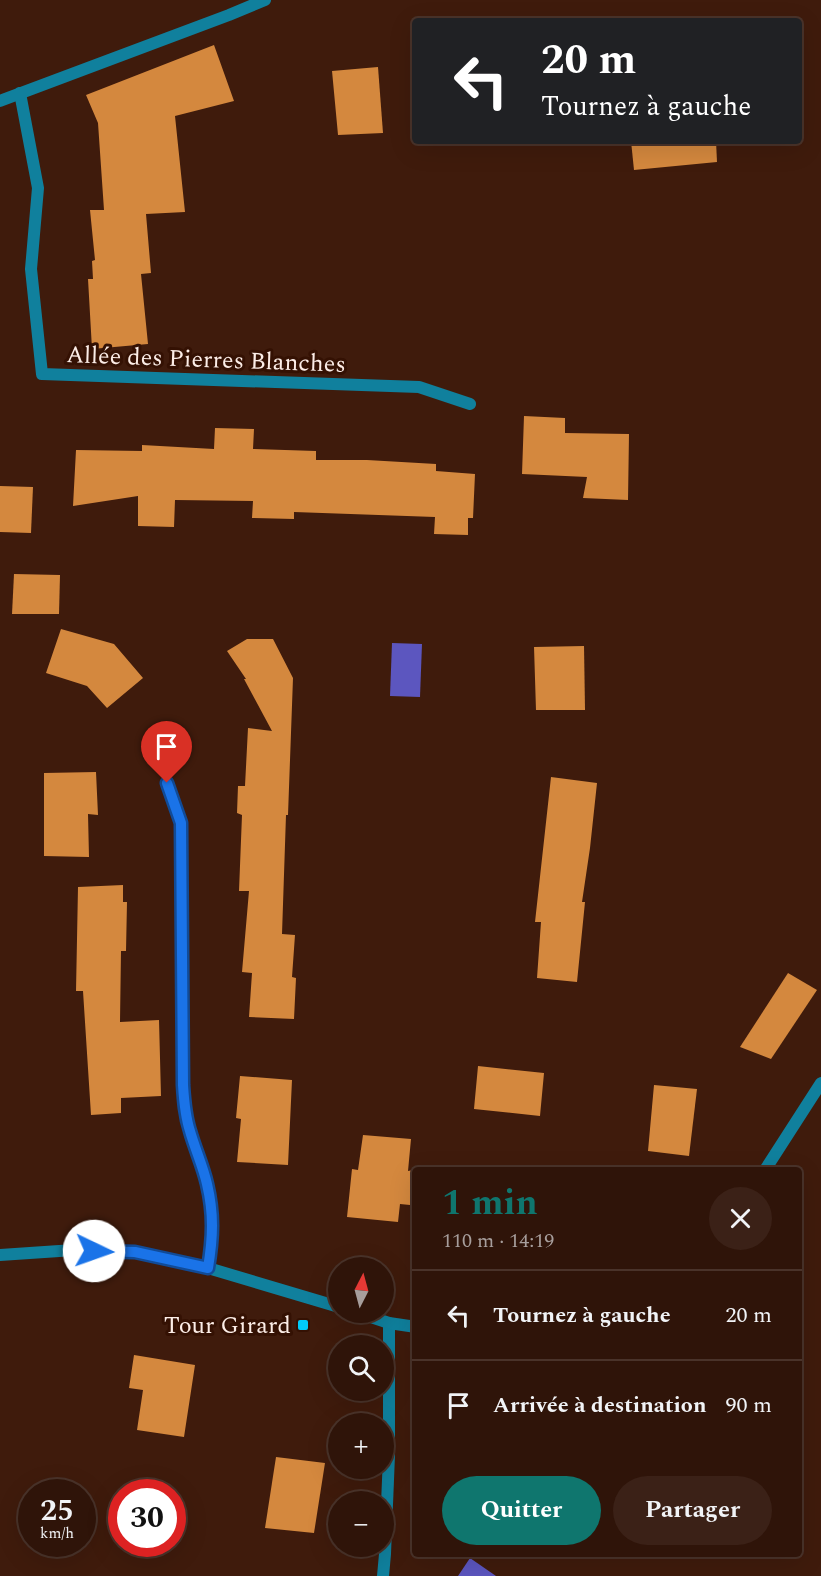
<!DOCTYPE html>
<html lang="fr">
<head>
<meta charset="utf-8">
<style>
  :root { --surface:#2f1409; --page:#3b2117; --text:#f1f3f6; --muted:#a79e9c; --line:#4a332a; --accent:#0f766e }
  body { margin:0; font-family:Spectral,serif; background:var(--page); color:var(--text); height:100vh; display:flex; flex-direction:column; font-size:22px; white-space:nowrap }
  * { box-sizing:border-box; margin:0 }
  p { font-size:20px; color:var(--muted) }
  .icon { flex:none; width:33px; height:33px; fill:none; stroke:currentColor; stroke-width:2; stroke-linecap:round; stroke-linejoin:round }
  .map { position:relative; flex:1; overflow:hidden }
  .drawer { position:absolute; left:412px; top:1167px; width:390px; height:390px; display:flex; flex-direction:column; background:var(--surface); border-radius:6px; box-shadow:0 6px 24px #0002,0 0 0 2px var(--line) }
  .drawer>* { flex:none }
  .top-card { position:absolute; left:412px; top:18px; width:390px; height:126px; border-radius:6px; box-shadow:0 6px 24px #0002,0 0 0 2px var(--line); background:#202124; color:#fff; overflow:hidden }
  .needle { width:39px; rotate:6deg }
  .buttons { position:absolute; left:328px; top:1257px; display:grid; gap:12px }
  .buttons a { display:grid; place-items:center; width:66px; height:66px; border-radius:50%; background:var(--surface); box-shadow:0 6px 24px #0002,0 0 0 2px var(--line); font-size:30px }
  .speed { position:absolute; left:18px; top:1479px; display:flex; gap:12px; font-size:30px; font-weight:700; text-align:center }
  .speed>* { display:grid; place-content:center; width:78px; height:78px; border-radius:50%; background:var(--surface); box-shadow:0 6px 24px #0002,0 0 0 2px var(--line); line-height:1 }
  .speed small { font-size:15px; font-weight:400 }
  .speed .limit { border:9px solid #d22; background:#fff; color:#111 }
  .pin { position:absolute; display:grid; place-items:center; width:51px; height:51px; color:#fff; margin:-62px -26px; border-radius:50% 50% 50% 0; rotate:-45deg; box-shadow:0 0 6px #0007 }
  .pin .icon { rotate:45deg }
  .me { position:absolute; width:66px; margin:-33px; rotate:93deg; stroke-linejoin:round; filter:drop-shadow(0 0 4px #0008) }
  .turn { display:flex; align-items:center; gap:21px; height:126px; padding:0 30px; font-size:27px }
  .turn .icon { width:78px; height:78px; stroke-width:2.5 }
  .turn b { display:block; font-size:42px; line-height:51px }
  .round { display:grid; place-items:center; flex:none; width:63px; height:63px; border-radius:32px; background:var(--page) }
  .summary { display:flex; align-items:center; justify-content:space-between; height:102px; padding:0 30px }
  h1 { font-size:36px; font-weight:700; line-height:45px; color:var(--accent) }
  .cta { display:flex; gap:12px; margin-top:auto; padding:12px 30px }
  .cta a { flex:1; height:69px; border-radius:36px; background:var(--accent); color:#fff; font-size:24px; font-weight:700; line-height:69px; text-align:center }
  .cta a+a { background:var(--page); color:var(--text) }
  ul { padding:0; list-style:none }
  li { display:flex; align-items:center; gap:18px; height:90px; padding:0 30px; border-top:2px solid var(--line) }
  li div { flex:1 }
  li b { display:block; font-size:22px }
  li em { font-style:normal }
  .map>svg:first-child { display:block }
  .water { fill:#5c56bf }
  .building { fill:#d4883e }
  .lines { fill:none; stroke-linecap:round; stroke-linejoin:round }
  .minor { stroke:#10809d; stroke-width:12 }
  .route-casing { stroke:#114b97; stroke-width:15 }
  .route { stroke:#1a73e8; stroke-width:10 }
  .poi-dot { fill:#00cbf9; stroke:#341103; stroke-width:2 }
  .labels { text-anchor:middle; stroke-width:6; stroke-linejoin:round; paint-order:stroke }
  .street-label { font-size:24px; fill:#fcede7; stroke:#341103 }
  .poi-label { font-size:24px; fill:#fcede7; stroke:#341103; text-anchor:end }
</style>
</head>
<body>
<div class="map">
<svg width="821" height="1576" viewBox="0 0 821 1576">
  <rect width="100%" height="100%" fill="#3f1b0c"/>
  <!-- water -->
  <g class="water">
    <path d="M392,643l30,1 -2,53 -30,-1z"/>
    <path d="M470,1558l26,18h-38z"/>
  </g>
  <!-- building -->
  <g class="building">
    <path d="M214,45l20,56 -59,15 10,96 -39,2 5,59 -10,1 7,70 -56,5 -4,-70h5l-1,-18 3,-1 -5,-50h14l-6,-87 -12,-28z"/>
    <path d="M378,67l5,66 -45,2 -6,-64z"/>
    <path d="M631,141h85l1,21 -83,8z"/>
    <path d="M524,416l41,2v15l64,1 -1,66 -45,-2 4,-21 -65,-3z"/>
    <path d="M215,428l39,1 -1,20 63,2v9h51l69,4v7l39,3 -2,44h-5v17l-34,-1 1,-17 -141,-5v7l-42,-1 1,-17 -78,-1 -1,27 -36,-1v-30l-65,10 3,-56 66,1v-6l72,4z"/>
    <path d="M0,486l33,1 -2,46 -31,-1z"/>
    <path d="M14,574l46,1 -1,39h-47z"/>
    <path d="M61,629l53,15 29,34 -36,30 -20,-22 -41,-13z"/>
    <path d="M247,639h26l20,39 -5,137h-2l-4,119 13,1 -3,42 4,1 -2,41 -45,-2 3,-44 -10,-1 7,-81h-10l3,-76 -5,-2 1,-27h7l3,-58 24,3 -28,-52h2l-19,-28z"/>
    <path d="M584,646l1,64h-49l-2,-63z"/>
    <path d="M96,772l2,43 -10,-1 1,43 -45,-1v-83z"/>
    <path d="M551,777l46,6 -7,65 -8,54h3l-8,80 -40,-4 4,-56h-6z"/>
    <path d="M123,885v17h4l-1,49h-5l-1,71 39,-2 2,76 -40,2v15l-30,2 -8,-124h-7l2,-104z"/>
    <path d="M788,973l29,17 -46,69 -31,-12z"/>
    <path d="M478,1066l66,7 -4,43 -66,-7z"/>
    <path d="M240,1076l52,4 -4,85 -51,-3 4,-43 -5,-1z"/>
    <path d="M654,1085l43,4 -8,67 -41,-5z"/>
    <path d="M363,1135l48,4 -3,32 5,-1 -3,35 -10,-1 -2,18 -51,-5 5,-48 6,1z"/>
    <path d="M134,1355l61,10 -11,72 -47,-7 6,-40 -14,-2z"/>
    <path d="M276,1457l49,6 -11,70 -49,-5z"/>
  </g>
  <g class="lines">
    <!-- minor -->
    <g class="minor">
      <path d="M20,93l18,95 -7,81 11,105 377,13 51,17"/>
      <path d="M0,101l229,-86 36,-15"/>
      <path d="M167,783l14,40 2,262c1,16 2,31 7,46 5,18 13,35 17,53 7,30 6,54 1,84"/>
      <path d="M765,1170l56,-87"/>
      <path d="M0,1255l74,-5 62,2 72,16 131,39"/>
      <path d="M356,1312l33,11 27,4"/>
      <path d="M383,1576l2,-22 4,-99v-132"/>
    </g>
  </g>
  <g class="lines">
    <defs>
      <path id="route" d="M94,1251l41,1 73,16c5,-31 6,-54 -1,-84 -4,-18 -12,-35 -17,-53 -5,-15 -6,-30 -7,-46l-2,-262 -14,-40"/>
    </defs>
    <!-- route casing -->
    <use href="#route" class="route-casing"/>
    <!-- route -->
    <use href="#route" class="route"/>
  </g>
  <!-- markers -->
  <rect class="poi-dot" x="297" y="1319" width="12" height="12" rx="3"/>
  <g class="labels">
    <!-- street labels -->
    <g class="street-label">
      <text transform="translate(206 359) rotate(2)" y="8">Allée des Pierres Blanches</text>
    </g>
    <!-- poi labels -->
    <g class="poi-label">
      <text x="291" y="1333">Tour Girard</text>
    </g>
  </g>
</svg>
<div class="buttons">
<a><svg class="needle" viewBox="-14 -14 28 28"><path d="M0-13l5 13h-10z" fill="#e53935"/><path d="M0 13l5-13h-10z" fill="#a79e9c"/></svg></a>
<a><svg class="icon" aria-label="search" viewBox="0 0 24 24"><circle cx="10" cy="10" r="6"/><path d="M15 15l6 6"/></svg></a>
<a>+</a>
<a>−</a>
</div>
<div class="speed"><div>25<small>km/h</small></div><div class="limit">30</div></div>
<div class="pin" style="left:167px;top:783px;background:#d93025"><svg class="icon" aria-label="arrive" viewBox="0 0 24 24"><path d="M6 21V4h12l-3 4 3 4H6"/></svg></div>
<svg class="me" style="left:94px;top:1251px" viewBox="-20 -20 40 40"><circle r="19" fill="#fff"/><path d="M0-13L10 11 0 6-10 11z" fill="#1a73e8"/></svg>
<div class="top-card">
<div class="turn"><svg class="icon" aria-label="left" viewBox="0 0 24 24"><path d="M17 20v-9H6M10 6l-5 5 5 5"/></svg><div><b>20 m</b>Tournez à gauche</div></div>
</div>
<section class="drawer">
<div class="summary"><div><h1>1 min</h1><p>110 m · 14:19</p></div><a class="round"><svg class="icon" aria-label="close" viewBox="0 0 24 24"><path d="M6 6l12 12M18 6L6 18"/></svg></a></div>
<ul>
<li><svg class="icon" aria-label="left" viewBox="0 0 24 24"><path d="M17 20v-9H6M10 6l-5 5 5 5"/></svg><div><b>Tournez à gauche</b></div><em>20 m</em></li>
<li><svg class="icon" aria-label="arrive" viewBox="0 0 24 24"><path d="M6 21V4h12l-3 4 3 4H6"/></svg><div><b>Arrivée à destination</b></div><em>90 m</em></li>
</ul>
<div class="cta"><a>Quitter</a><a>Partager</a></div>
</section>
</div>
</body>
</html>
